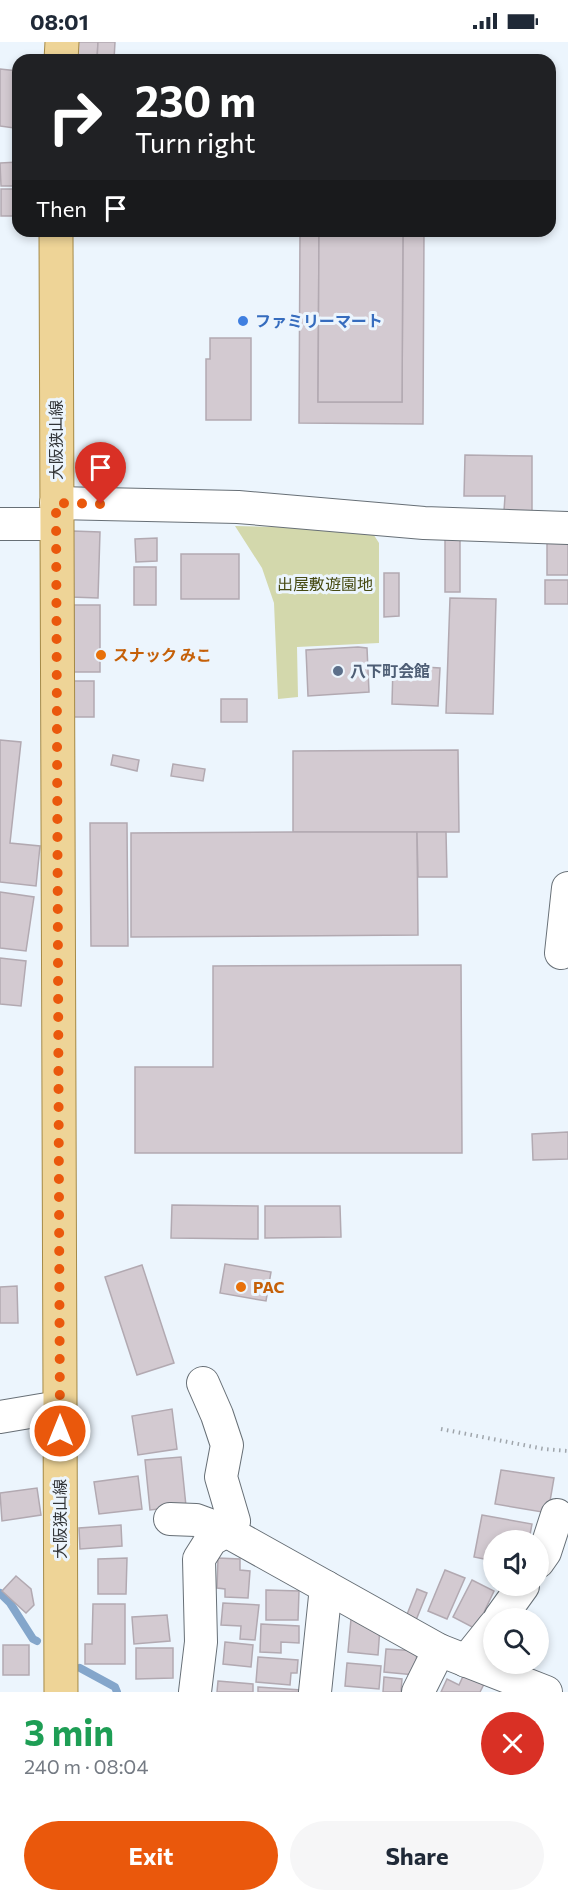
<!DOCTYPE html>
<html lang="en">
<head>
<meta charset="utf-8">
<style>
  :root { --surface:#fff; --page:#f6f6f7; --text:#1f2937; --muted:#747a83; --accent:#ea580c }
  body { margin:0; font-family:Commissioner,"Noto Sans JP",sans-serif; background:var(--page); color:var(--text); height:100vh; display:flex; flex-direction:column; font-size:22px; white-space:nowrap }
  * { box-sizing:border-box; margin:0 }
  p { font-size:20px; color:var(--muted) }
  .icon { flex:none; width:33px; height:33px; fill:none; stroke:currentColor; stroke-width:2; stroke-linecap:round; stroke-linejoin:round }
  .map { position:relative; height:1650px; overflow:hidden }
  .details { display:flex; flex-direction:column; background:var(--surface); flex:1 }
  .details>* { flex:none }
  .banner { position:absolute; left:12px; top:12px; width:544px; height:183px; border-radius:18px; box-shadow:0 3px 9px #0003; background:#202124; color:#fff; overflow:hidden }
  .controls { position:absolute; left:483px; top:1488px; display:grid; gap:12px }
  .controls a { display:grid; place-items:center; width:66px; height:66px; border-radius:50%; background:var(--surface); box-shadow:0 3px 9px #0003; font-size:30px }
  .pin { position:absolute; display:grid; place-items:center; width:51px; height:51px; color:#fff; margin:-62px -26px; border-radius:50% 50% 50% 0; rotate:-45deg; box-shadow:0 0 6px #0007 }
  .pin .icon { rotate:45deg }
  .me { position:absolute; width:66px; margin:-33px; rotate:0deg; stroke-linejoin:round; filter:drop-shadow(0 0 4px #0008) }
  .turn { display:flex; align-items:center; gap:21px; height:126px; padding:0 24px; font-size:27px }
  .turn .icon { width:78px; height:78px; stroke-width:2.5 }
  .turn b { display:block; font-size:42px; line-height:51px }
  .then { display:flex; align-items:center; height:57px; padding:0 24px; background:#0003; gap:12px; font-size:22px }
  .round { display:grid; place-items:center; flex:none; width:63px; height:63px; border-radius:32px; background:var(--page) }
  .headline { display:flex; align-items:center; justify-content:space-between; height:102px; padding:0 24px }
  h1 { font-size:36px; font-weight:700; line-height:45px; color:#1e9e55 }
  .action { display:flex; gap:12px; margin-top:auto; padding:12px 24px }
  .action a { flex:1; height:69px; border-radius:36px; background:var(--accent); color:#fff; font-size:24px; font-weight:700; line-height:69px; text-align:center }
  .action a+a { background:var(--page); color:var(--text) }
  .status { display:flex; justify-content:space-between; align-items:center; height:42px; padding:0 30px; background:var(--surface); direction:ltr }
  .status svg { height:16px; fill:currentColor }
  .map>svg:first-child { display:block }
  .green { fill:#d3d8ac }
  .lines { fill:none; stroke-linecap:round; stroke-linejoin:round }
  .stream { stroke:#84a6cb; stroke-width:8 }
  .building { fill:#d3cad1; stroke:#b2a9b1; stroke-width:1.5 }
  .minor-casing { stroke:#676f76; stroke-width:34 }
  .major-casing { stroke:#a58a48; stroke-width:35 }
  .path { stroke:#9fa5ab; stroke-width:4; stroke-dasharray:1.5 4.5; stroke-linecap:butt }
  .minor { stroke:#fff; stroke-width:32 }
  .major { stroke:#eed497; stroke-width:33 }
  .route { stroke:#ea580c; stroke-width:10; stroke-dasharray:0 18 }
  .shop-dot { fill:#3f7fe0; stroke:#ecf5fd; stroke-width:2 }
  .food-dot { fill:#e8710a; stroke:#ecf5fd; stroke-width:2 }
  .service-dot { fill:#5c6f8a; stroke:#ecf5fd; stroke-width:2 }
  .labels { text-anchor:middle; stroke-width:6; stroke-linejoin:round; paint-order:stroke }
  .shop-label { font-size:16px; font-weight:bold; fill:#366cbe; stroke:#ecf5fd; text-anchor:start }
  .street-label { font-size:16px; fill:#323538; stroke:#ecf5fd }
  .park-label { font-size:16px; fill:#464a12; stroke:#ecf5fd }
  .food-label { font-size:16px; font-weight:bold; fill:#c56008; stroke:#ecf5fd; text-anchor:start }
  .service-label { font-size:16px; font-weight:bold; fill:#4e5e75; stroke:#ecf5fd; text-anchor:start }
</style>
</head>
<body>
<div class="status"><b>08:01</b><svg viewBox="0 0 49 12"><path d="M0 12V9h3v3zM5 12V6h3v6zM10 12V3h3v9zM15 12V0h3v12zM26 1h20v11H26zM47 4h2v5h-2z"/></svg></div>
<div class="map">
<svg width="568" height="1650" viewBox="0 0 568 1650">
  <rect width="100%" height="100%" fill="#ecf5fd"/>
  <!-- green -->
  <path class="green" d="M235,484l135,3 9,14v100l-82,4 1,50 -20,2 -4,-96 -12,-35z"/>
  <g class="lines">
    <!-- stream -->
    <g class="stream">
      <path d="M0,1551l10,10 23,36 4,2"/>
      <path d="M80,1626l35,19 2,5"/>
    </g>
  </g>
  <!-- building -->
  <g class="building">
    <path d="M75,0h23l-1,18h-24z"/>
    <path d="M98,0h17l-1,18h-17z"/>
    <path d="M0,27l18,2 -4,57 -14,-2z"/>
    <path d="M18,120v24h-17l-1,-23z"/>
    <rect x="1" y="147" width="17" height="27"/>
    <path d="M300,189h19l-1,171h84l1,-171h21l-1,193 -124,-1z"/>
    <path d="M319,189h84l-1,171h-84z"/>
    <path d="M210,296h41v82h-45v-61h4z"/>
    <path d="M465,413l67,1v55h-28l1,-15h-41z"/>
    <path d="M73,489l27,1 -2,66 -27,-1z"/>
    <path d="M445,493l15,1v56h-15z"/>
    <path d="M157,496v23l-21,1 -1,-23z"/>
    <rect x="547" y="496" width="21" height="37"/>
    <rect x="181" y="512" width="58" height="45"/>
    <rect x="134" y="525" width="22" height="38"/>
    <path d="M384,531h15v43l-15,1z"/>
    <rect x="545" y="538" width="23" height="24"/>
    <path d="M450,556l46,1 -3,115 -47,-1z"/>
    <rect x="74" y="563" width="26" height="67"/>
    <path d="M358,605l9,1 2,44 -61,4 -2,-46z"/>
    <path d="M393,623l47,3 -2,38 -46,-2z"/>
    <path d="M72,639h22v36h-21z"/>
    <rect x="221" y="657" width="26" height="23"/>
    <path d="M0,698l21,2 -11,101 30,3 -4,40 -36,-4z"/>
    <path d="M458,708l1,82h-166v-81z"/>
    <path d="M113,713l26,5 -2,11 -26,-6z"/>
    <path d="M173,722l32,5 -2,12 -32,-5z"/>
    <path d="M90,781h37l1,123h-37z"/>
    <path d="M293,790h124l1,103 -287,2v-104z"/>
    <path d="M417,790h29l1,45h-29z"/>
    <path d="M0,850l34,5 -8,54 -26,-3z"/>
    <path d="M0,916l26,3 -5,45 -21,-2z"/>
    <path d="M461,923l1,188h-327v-86h78v-101z"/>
    <path d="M568,1090v27l-35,1 -1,-26z"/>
    <path d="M172,1163l86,1v33l-87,-1z"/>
    <path d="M265,1164h75l1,31 -76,1z"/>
    <path d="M225,1222l46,8 -5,29 -46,-8z"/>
    <path d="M142,1223l32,98 -37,12 -32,-98z"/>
    <path d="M17,1244l1,37h-18v-36z"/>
    <path d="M172,1367l5,40 -39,6 -6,-39z"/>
    <path d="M181,1415l5,49 -36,4 -5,-50z"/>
    <path d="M501,1428l53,8 -6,35 -53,-9z"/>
    <path d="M138,1434l4,33 -43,5 -5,-32z"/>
    <path d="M37,1446l4,27 -39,6 -2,-28z"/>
    <path d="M482,1473l50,9 -3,16h-35v21l-20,-4z"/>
    <path d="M121,1483l1,21 -42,3 -1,-21z"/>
    <path d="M127,1516l-1,36h-28v-35z"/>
    <path d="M218,1516l22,1v11l10,1 -2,27 -23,-1v-8l-8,-1z"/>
    <path d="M445,1528l20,8 -18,41 -19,-8z"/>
    <path d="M16,1534l15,13 3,16 -8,8 -24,-22z"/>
    <path d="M472,1538l22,11 -18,38 -23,-12z"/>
    <path d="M417,1547l10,4 -11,27 -10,-3z"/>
    <path d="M266,1548l33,1 -1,29h-32z"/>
    <path d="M223,1561l36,2 -4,35 -15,-1 1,-13 -20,-1z"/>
    <path d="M93,1562h32v60h-40v-20h7z"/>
    <path d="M167,1573l3,26 -36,3 -2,-27z"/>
    <path d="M351,1577l17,2 12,6 -2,28 -30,-3z"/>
    <path d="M261,1582l38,2v17l-18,-1v11l-21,-1z"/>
    <path d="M225,1600l28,3 -2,22 -28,-3z"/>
    <rect x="3" y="1603" width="26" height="30"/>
    <path d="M136,1606h37v30l-37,1z"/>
    <path d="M386,1607l31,2 -2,24 -31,-3z"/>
    <path d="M258,1615l40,3 -1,13h-6l-1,12 -34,-3z"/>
    <path d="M347,1621l34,3 -2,23 -34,-3z"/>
    <path d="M465,1630l20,10 -5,10h-39l6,-13 12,6z"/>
    <path d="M384,1635l18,2 -1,13h-18z"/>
    <path d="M218,1639l35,3v8h-36z"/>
    <path d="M258,1645l43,3v2h-43z"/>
  </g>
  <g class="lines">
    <defs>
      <g id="minor">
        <path d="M56,461l182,4 186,16 144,5"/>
        <path d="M0,482h56"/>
        <path d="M561,911l7,-65"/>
        <path d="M0,1375l59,-10"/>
        <path d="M170,1477l26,1 30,11 213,119 107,42"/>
        <path d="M538,1520l7,-10 12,-37"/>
        <path d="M500,1576l23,-32"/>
        <path d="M466,1619l28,-35"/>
        <path d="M195,1650l6,-50 -2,-83 12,-19 15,-9 8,-10 -13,-44 6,-32 -10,-30 -14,-32"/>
        <path d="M315,1650l11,-105"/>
        <path d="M418,1650l21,-42"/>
      </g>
      <g id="major">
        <path d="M61,18l1,-18"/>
        <path d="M56,189l5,1461"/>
      </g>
    </defs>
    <!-- minor casing -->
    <use href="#minor" class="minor-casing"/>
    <!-- major casing -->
    <use href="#major" class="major-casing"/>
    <!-- path -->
    <path class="path" d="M441,1387l103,20 24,2"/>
    <!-- minor -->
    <use href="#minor" class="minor"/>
    <!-- major -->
    <use href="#major" class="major"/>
  </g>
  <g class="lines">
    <!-- route -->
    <path class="route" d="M60,1389l-4,-928 45,1"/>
  </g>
  <!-- markers -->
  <circle class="shop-dot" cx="243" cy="279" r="6"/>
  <g class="food-dot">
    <circle cx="101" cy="613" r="6"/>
    <circle cx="241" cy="1245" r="6"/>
  </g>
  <circle class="service-dot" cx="338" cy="629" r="6"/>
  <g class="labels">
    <!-- shop labels -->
    <g class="shop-label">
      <text x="255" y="285">ファミリーマート</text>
    </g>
    <!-- street labels -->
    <g class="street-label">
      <text transform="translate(56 398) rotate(-90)" y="6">大阪狭山線</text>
      <text transform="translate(60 1477) rotate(-90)" y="6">大阪狭山線</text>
    </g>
    <!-- park labels -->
    <g class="park-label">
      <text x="325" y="548">出屋敷遊園地</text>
    </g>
    <!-- food labels -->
    <g class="food-label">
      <text x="113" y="619">スナック みこ</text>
      <text x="253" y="1251">PAC</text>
    </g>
    <!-- service labels -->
    <g class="service-label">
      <text x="350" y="635">八下町会館</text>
    </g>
  </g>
</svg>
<div class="controls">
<a><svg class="icon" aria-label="sound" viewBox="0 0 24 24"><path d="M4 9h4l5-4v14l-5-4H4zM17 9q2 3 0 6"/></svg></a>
<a><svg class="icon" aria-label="search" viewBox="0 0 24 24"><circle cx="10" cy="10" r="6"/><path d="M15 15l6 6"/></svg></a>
</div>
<div class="pin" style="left:101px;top:462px;background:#d93025"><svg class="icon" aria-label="arrive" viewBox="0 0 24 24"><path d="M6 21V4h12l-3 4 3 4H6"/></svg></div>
<svg class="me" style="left:60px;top:1389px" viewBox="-20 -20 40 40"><circle r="17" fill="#ea580c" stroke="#fff" stroke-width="3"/><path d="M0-11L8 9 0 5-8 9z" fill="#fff"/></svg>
<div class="banner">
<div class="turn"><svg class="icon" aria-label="right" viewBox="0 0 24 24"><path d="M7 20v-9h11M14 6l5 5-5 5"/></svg><div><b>230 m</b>Turn right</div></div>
<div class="then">Then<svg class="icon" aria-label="arrive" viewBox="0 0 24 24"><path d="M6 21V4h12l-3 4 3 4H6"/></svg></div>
</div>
</div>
<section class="details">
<div class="headline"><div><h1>3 min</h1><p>240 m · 08:04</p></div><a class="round" style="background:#d93025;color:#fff"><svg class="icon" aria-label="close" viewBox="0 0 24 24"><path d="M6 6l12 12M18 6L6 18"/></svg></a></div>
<div class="action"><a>Exit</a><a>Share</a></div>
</section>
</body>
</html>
